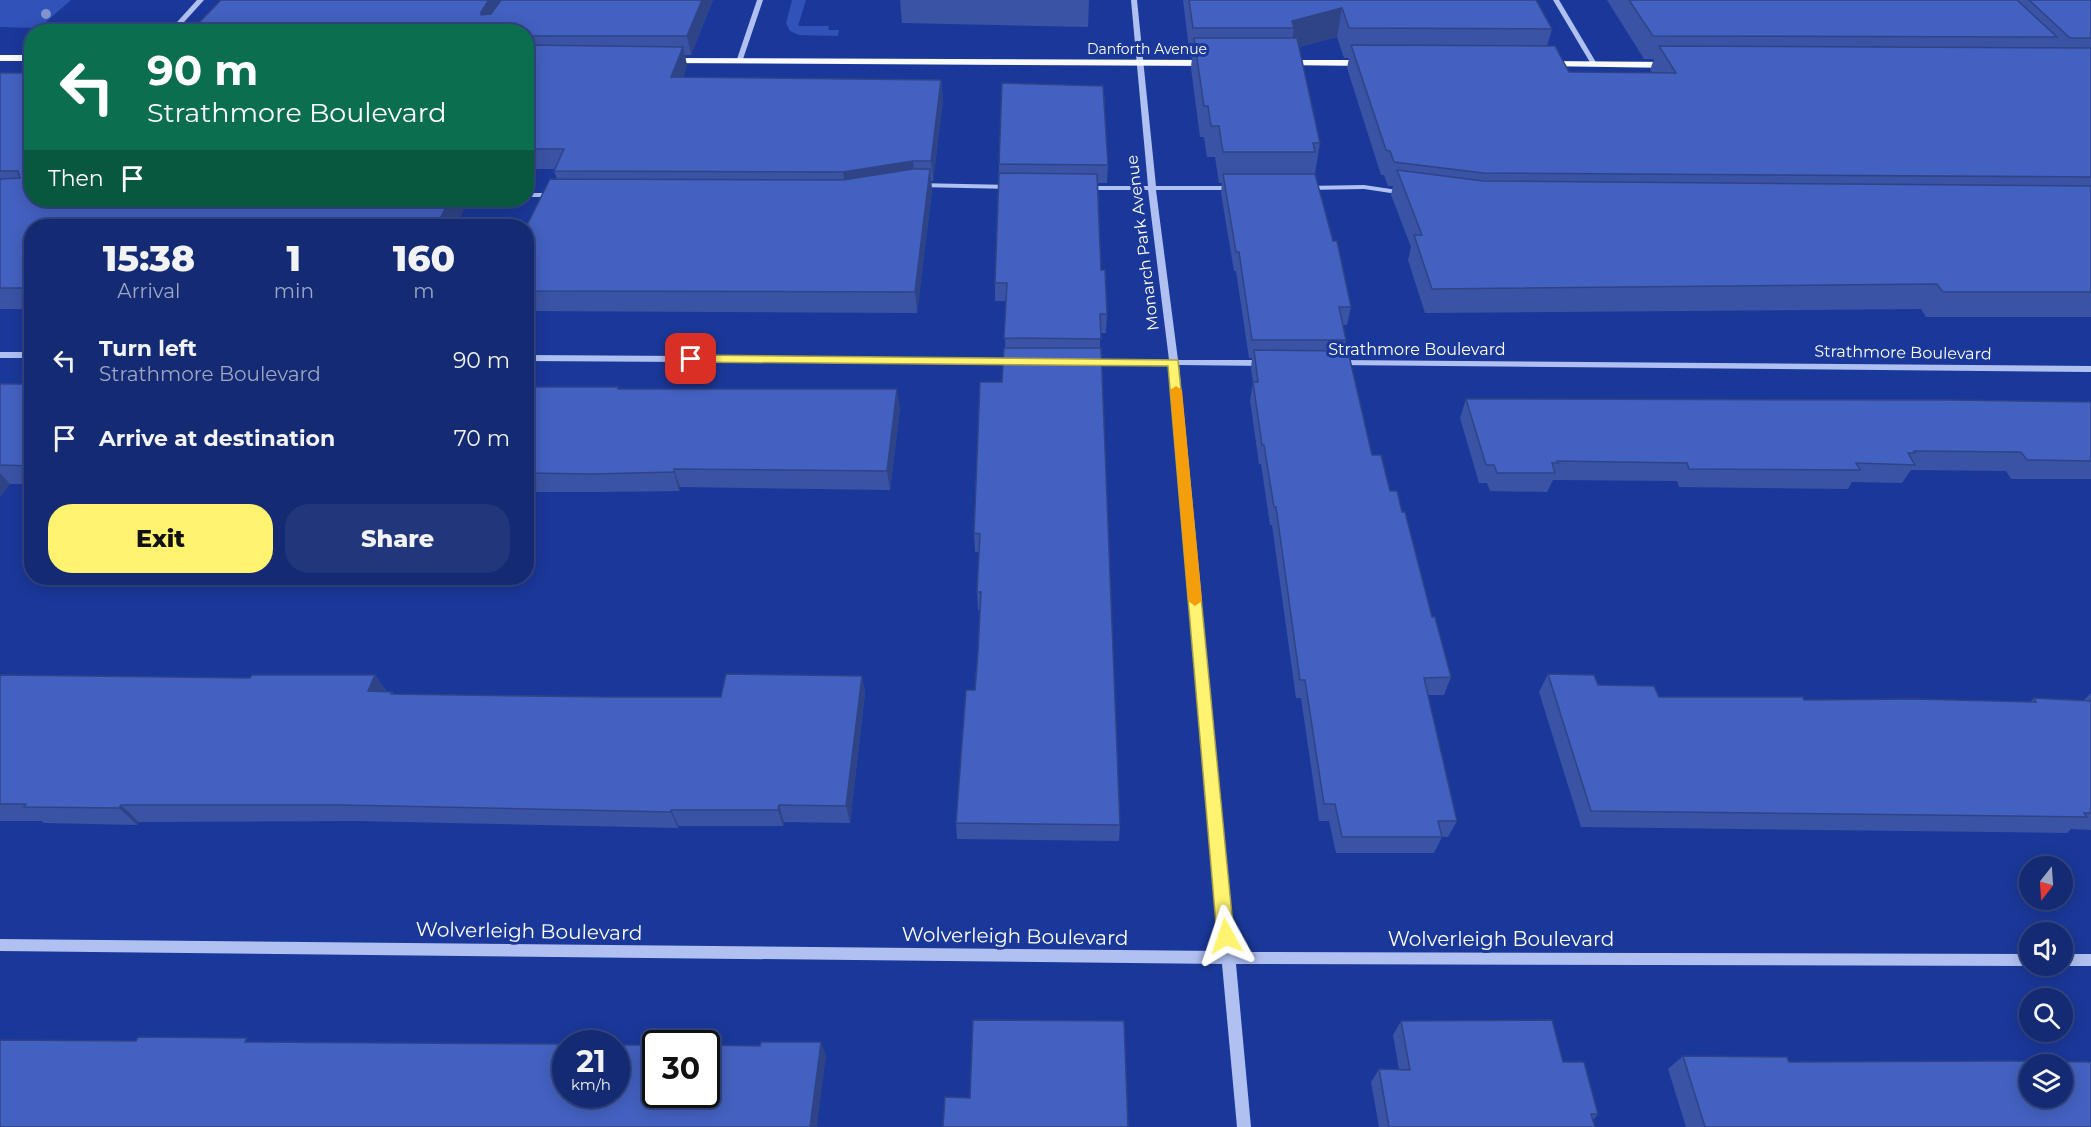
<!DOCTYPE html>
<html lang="en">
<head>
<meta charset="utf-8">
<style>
  :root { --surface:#142a73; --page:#21367b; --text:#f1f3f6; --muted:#9da7c4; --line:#334685; --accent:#fff36f }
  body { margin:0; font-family:Montserrat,sans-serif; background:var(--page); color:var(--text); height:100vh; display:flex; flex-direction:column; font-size:22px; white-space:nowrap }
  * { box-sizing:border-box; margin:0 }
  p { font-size:20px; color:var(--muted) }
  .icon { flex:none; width:33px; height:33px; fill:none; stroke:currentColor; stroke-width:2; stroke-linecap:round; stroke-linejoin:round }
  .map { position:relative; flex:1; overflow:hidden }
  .drawer { position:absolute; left:24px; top:219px; width:510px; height:366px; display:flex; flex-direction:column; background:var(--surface); border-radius:24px; box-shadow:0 3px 15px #0003,0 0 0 2px var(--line) }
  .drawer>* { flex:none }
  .banner { position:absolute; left:24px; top:24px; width:510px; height:183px; border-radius:24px; box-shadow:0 3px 15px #0003,0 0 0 2px var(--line); background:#0b6e4f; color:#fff; overflow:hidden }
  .needle { width:39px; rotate:197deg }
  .tools { position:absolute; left:2019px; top:856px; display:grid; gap:12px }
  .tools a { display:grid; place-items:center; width:54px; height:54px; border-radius:50%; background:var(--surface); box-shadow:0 3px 15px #0003,0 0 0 2px var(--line); font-size:30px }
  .speed { position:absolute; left:552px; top:1030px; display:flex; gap:12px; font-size:30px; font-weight:700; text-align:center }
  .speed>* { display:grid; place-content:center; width:78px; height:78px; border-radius:50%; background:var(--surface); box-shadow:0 3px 15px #0003,0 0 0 2px var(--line); line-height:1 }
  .speed small { font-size:15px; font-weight:400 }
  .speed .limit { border:3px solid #111; border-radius:9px; background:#fff; color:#111 }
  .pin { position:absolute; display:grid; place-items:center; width:51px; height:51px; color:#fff; margin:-26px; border-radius:12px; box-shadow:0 3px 9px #0006 }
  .me { position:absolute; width:66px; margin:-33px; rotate:355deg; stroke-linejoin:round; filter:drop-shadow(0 0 4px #0008) }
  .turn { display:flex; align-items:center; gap:21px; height:126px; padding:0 24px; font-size:27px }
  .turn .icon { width:78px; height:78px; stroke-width:2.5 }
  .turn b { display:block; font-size:42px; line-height:51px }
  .then { display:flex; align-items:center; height:57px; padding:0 24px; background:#0003; gap:12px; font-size:22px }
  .eta { display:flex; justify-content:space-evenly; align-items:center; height:102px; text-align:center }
  .eta b { font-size:36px; font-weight:800; line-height:42px }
  .cta { display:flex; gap:12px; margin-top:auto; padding:12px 24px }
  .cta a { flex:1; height:69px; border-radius:24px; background:var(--accent); color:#111; font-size:24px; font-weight:800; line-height:69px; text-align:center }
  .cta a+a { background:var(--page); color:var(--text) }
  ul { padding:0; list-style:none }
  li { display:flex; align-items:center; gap:18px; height:78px; padding:0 24px }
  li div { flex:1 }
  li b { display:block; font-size:22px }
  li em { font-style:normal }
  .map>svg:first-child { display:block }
  .green { fill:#3152b9 }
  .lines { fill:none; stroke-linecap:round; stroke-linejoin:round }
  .minor { fill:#b0c0f1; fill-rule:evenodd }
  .major { fill:#f9faff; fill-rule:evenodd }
  .tree { fill:#8294cf }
  .wall { fill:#3a53a5 }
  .shaded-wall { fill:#2f4486 }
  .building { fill:#4361c0; stroke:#2f4486; stroke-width:1.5; fill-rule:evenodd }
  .route { fill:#fff36f; stroke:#a69e48; stroke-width:1.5 }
  .slow { fill:#f59e0b }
  .labels { text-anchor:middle; stroke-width:6; stroke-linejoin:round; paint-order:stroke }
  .far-street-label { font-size:14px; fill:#fff; stroke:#1a3899 }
  .street-label { font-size:16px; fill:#fff; stroke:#1a3899 }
  .near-street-label { font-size:20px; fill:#fff; stroke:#1a3899 }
</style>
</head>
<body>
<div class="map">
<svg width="2091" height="1127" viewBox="0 0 2091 1127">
  <rect width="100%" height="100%" fill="#1a3899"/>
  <!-- green -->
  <g class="green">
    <path d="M0,0h71l-32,28 -39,-1z"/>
    <path d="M792,0h14l-8,26h31l-1,4h11l-1,6 -39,-1 -9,-4 -4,-8z"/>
  </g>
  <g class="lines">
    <!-- minor -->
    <g class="minor">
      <path d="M197,0h7l-29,32h-7z"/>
      <path d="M757,0h6l-21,62 -5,1 -1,-1z"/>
      <path d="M1131,0h6l19,186h78l4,2 -4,2h-78l22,170h88l5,3 -5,3 -87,-1 56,587 795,2v12h1h-1l-794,-2 15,163h-14l-15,-163 -1222,-13v-12l1221,12 -51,-586h-81l-5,-3 5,-3 80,1 -21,-170h-64l-4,-2 4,-2h64z"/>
      <path d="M1553,0h6l38,64 -1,1 -5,-1z"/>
      <path d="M916,183l96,2 4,2 -4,2 -93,-2 -4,-2z"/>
      <path d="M1364,185l40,6 4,2 -4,2 -40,-6 -58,1 -4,-2 4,-2z"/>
      <path d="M526,193h31l4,2 -4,2h-31z"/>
      <rect x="0" y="352" width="32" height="6"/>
      <path d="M526,355l491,3 5,3 -5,3 -491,-3z"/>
      <path d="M1338,360l753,6v6l-756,-7 -2,-2 2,-2z"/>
      <path d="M2062,954h29v12h-30h1z"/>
    </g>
    <!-- major -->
    <g class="major">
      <rect x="0" y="55" width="32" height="6"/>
      <path d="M667,58l543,2 5,3 -5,3 -546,-3v-4z"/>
      <path d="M1282,60h84l5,3 -5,3 -87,-1v-4z"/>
      <path d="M1546,61l126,1 5,3 -5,3 -129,-2 -2,-2z"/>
    </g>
  </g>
  <!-- trees -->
  <circle class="tree" cx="46" cy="14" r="5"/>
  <!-- wall -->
  <g class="wall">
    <path d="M713,0l-22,55h-6l2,11 -4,11 258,3 2,20 -10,81h-2l1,9 -15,123 -391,-2v-84l31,-48 -3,-8 1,-2h-29v-137z"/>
    <path d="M900,0h189l-1,27 -186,-4z"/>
    <path d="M1183,0h353l16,29 -5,17 22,26h83l-2,-2 4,-11h-10l-37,-59h484v317h-165l-5,-8 -496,4 -17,-53 3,-13 -20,-52 2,-9h-5l-4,-11h-3l-34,-107 2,-10h-5l-7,-21 -38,10 21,96 -5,31 36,133 -4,18h-4l3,15 -3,11 29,104 18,36 12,21 30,105 19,60 -7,18h-16l29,126 -9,16h-6l-8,16h-98l-7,-32h-10l-18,-123h-5l-24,-173h-2l-9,-61h-2l-9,-64 3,-18 -2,-13 1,-11h-3l-13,-87h-2l-13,-78 1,-10h-3l-4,-26h-8l-3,-20h-4l-9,-69 1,-11h-2z"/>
    <path d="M0,73l32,127h437l-14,26h-423v83h-32z"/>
    <path d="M999,164l109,1 -1,18h-9l3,87 6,44 -1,19h-6v15l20,477 -1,16 -162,-2 -1,-16 19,-133 3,-38 2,-42h-2l-1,-18 2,-40h-4l-1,-19 28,-151 3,-34 1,-47h-11v-18z"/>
    <path d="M0,384h32v100h-22l-10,13z"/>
    <path d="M526,387l93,2 281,19 -10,82 -210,-3 -1,4 -80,1h-66l-1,-4h-6z"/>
    <path d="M1466,399l625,3v77h-80l-5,-8 -95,-1 -9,13 -50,-1 -4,7 -169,-2 -2,-6 -124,-1 -6,12 -57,-1 -3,-8h-8l-19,-65z"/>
    <path d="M1548,674l111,23 145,3 226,2 4,-4 49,3 8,-8v137l-20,-1 -4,4 -486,-6 -42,-135z"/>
    <path d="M0,675l250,3 125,-3 11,16 6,1 2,2 213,3h114l141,-21 3,17 -15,130 -66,-1 -1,4h-104l-1,2 -322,-7 -217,1 -2,3 -93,-2 -3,-2h-41z"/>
    <path d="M1401,1021l162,41 35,52 -5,6 2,7h-216l-8,-45 8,-13h20l-6,-34z"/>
    <path d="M1683,1056l106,6 302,65h-405l-18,-58z"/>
  </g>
  <!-- shaded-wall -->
  <g class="shaded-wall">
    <path d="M489,0h19l-21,31 -6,-19z"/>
    <path d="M702,0h11l-22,55 -4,-19z"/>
    <path d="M1342,8l-5,29 -46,12 3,-21 -2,-7z"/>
    <path d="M683,47l4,19 -12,30 -4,-19z"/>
    <path d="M941,80l2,20 -10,81 -2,-20z"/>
    <path d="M913,161l2,20 -69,11 -3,-20z"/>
    <path d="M930,169l2,21 -15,123 -2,-21z"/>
    <path d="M450,200h19l-14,26h-19z"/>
    <path d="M897,389l3,19 -10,82 -3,-19z"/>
    <path d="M674,469l6,18 -1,4 -5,-19z"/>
    <path d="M0,473l10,11 -10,13z"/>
    <path d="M375,675l12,18 -19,-2z"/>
    <path d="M862,676l3,17 -15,130 -4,-17z"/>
    <path d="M121,805l18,17 -2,3 -18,-17z"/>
    <path d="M779,805l5,17 -1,4 -5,-16z"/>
    <path d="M671,810l8,16 -1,2 -7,-16z"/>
    <path d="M821,1042l5,14 -9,71h-7z"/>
  </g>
  <!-- building -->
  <g class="building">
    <path d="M221,0h268l-8,12v3l10,-1 10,-14h201l-15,36h-161v-4h-336z"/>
    <path d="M1189,0h347l16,29 -203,-1 -7,-20 -50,13 2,7h-101z"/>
    <path d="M1629,0h388l40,37 -404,-1z"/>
    <path d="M2029,0h62v38h-21z"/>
    <path d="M1194,38h103l23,105h-7l2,9h-92l-4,-26h-8l-3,-20h-4z"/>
    <path d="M526,45l157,2 -12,30 270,3 -10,81h-18l-70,11 -289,-1 10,-22h-38z"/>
    <path d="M1351,45l204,1 14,26 107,1 -17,-27 432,2v129l-608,-4 -89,-11 -4,-11 -4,-1z"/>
    <path d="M0,73h32v127h418l-14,26h-404v62h-32v-109l20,-1 -2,-7h-18z"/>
    <path d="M1002,83l101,3 5,79 -109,-1z"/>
    <path d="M913,169h17l-15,123 -389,-1v-64l24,-48 293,1z"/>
    <path d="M1397,170l86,11 608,5v106h-148l-6,-8 -505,5 -18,-54h8z"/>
    <path d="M999,173l98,1 4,96h4l2,44h-7l1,25 -97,-1 3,-55h-12z"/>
    <path d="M1223,174h92l18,67h4l14,66h-12l7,33h-94l-13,-88h-3z"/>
    <path d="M1004,348h97l19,477 -164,-2 10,-133h9l3,-38 3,-60h-4l3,-58 -6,-1 6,-151h22z"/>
    <path d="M1254,350l94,1 24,104h9l9,36h7l5,21h3l27,105h3l16,60 -27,1 33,143h-19l4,16h-100l-7,-33h-11l-19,-124h-5l-24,-173h-2l-10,-62h-2l-9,-63h5z"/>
    <path d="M0,384h32v82l-32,-1z"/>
    <path d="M526,387h92v2h279l-10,82 -213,-2v3l-82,2 -66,-1z"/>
    <path d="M1466,399l488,1 137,2v59l-64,-1 -6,-8 -107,-1 1,2h-7l7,12 -59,-2 4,7 -171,-1 -2,-6 -130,-2 1,2h-6l3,10h-58l-3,-8h-8z"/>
    <path d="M726,674l136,2 -16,130 -67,-1 -1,5h-107v2l-328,-7h-222l-2,3 -95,-1 2,-3h-26v-129l250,3 2,-3h123l-7,16 24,1 -1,2 216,3h114z"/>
    <path d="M1548,674l46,1 4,10 56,1 5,11h144l1,3 111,-1 121,3 -2,-4 57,3v112h-7l3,4 -496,-6z"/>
    <path d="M973,1020l151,1 4,106h-185l2,-30 25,1z"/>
    <path d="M1552,1020l11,42h21l14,52h-7l4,13h-206l-10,-58 31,1 -9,-49z"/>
    <path d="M138,1037l109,1 -2,4 321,2v51h50v-50h40v50h50v-50l54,1 1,-4h60l-11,85h-810v-87l136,1z"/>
    <path d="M1683,1056l104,1 2,5 216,-1 86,1v65h-386zM2030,1065h32v33h-32z"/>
  </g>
  <!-- route -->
  <path class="route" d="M691,355l487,5 56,576 -2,6 -6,2 -6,-2 -3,-6 -49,-570 -481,-4 -2,-3z"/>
  <!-- slow -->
  <path class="slow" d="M1176,386l6,4 20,211 -7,5 -7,-5 -18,-211z"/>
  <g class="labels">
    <!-- far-street labels -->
    <g class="far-street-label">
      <text x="1147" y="54">Danforth Avenue</text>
    </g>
    <!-- street labels -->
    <g class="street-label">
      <text transform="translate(1142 243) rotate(-97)" y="6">Monarch Park Avenue</text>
      <text x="1417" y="355">Strathmore Boulevard</text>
      <text transform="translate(1903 352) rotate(1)" y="6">Strathmore Boulevard</text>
    </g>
    <!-- near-street labels -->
    <g class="near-street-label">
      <text transform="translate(529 931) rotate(1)" y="7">Wolverleigh Boulevard</text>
      <text transform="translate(1015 936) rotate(1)" y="7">Wolverleigh Boulevard</text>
      <text x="1501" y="946">Wolverleigh Boulevard</text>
    </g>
  </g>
</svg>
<div class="tools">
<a><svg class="needle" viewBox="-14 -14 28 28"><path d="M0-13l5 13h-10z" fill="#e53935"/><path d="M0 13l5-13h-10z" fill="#9da7c4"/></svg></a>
<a><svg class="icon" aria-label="sound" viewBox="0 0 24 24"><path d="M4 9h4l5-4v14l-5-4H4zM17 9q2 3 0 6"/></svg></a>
<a><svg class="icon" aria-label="search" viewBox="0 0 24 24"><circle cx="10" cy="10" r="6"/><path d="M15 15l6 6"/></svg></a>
<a><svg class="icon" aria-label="layers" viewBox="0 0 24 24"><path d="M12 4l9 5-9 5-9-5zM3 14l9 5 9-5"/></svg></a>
</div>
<div class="speed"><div>21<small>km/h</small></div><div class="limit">30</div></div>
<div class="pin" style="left:691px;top:359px;background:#d93025"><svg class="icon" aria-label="arrive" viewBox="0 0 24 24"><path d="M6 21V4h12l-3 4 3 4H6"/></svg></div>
<svg class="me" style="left:1226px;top:936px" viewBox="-20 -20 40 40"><path d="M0-17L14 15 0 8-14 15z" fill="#fff36f" stroke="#fff" stroke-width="4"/></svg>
<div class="banner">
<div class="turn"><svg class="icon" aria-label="left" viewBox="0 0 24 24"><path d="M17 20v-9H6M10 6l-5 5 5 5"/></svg><div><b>90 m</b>Strathmore Boulevard</div></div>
<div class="then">Then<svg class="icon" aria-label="arrive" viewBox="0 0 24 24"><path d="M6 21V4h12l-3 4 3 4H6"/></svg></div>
</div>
<section class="drawer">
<div class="eta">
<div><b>15:38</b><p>Arrival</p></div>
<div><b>1</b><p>min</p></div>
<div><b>160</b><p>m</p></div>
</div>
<ul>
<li><svg class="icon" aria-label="left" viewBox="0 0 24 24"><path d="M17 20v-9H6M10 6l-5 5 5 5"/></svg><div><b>Turn left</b><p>Strathmore Boulevard</p></div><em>90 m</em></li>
<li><svg class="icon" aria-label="arrive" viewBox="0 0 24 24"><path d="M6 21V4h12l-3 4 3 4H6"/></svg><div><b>Arrive at destination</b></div><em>70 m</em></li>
</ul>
<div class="cta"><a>Exit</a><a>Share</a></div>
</section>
</div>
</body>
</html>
